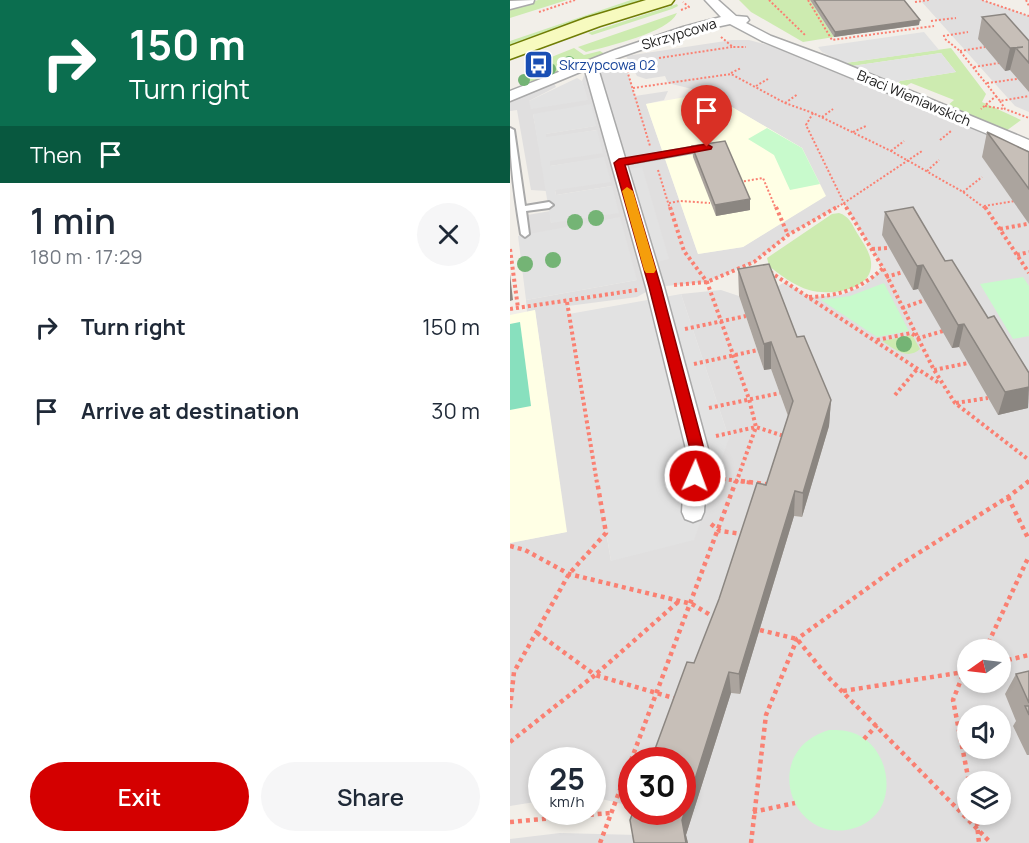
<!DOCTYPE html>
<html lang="en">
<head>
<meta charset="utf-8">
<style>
  :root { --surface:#fff; --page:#f6f6f7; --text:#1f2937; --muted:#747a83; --accent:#d40000 }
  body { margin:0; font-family:Manrope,sans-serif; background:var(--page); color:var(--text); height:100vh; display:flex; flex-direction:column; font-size:22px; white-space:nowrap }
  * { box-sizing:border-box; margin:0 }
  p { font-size:20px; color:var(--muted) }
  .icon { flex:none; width:33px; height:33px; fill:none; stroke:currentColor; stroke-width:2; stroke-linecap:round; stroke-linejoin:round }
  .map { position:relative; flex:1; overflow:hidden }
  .details { display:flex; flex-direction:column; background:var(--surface); width:510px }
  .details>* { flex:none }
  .guide { background:#0b6e4f; color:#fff; overflow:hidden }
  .needle { width:39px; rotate:256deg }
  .fabs { position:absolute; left:447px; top:639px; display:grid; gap:12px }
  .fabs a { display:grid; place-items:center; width:54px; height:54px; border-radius:50%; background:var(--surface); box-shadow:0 3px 9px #0003; font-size:30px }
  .speed { position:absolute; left:18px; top:747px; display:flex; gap:12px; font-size:30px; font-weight:700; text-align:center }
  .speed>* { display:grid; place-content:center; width:78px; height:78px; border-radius:50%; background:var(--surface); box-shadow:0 3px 9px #0003; line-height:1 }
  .speed small { font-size:15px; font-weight:400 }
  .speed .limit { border:9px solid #d22; background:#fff; color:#111 }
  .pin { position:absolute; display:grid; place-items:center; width:51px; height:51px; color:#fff; margin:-62px -26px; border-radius:50% 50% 50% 0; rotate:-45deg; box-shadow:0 0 6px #0007 }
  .pin .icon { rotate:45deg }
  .me { position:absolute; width:66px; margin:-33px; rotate:2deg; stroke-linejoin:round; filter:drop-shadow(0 0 4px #0008) }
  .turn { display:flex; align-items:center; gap:21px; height:126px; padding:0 30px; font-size:27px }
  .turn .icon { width:78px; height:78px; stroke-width:2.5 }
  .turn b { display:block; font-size:42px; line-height:51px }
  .then { display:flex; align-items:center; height:57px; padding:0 30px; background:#0003; gap:12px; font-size:22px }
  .round { display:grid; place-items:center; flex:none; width:63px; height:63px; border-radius:32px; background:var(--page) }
  .summary { display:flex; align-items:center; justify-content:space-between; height:102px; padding:0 30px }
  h1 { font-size:36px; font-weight:600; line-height:45px }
  .action { display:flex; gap:12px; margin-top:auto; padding:12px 30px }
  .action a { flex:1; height:69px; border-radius:36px; background:var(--accent); color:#fff; font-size:24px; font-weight:600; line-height:69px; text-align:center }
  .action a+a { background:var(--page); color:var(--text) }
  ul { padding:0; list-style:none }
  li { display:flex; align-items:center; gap:18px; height:84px; padding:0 30px }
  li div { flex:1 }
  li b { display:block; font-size:22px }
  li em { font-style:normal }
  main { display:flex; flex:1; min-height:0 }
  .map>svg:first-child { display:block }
  .residential { fill:#e0dfdf; fill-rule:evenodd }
  .education { fill:#ffffe5 }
  .grass { fill:#cdebb0 }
  .park { fill:#c8facc }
  .pitch { fill:#88e0be }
  .parking { fill:#e2e2e2 }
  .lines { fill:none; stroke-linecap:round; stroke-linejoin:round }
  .lane-casing { stroke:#a9a9a9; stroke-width:4 }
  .street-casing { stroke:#a9a9a9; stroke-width:3 }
  .secondary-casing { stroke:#707d05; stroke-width:3 }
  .path-far2 { stroke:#fa8072; stroke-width:2; stroke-dasharray:2 2; stroke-linecap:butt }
  .path-far1 { stroke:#fa8072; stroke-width:4; stroke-dasharray:3 3; stroke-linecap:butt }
  .path { stroke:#fa8072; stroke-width:4.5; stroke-dasharray:4 4; stroke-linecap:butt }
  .lane { fill:#fff; fill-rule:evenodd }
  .street { fill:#fff; fill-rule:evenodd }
  .secondary { fill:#f7fabf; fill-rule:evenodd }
  .tree { fill:#74b475 }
  .wall { fill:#aba49e }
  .shaded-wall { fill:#8b8681 }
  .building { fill:#c7bfb8; stroke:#8b8681; stroke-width:1.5 }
  .route { fill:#d40000; stroke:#8a0000; stroke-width:1.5 }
  .slow { fill:#f59e0b }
  .labels { text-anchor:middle; stroke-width:6; stroke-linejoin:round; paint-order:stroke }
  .far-street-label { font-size:14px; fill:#222; stroke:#fff }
  .far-transit-label { font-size:14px; fill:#164399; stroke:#fff; text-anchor:start }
</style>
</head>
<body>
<main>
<section class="details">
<div class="guide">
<div class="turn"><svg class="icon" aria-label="right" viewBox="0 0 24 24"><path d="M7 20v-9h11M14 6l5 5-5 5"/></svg><div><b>150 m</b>Turn right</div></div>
<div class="then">Then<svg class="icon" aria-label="arrive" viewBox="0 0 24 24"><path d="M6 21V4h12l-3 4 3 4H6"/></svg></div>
</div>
<div class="summary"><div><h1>1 min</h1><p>180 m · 17:29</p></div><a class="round"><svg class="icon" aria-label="close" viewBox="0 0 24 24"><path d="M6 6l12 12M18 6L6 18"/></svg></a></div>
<ul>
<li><svg class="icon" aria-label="right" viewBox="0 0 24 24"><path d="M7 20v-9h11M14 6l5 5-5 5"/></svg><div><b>Turn right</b></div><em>150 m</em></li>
<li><svg class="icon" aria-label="arrive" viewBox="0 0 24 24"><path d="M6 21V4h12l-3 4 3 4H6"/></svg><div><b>Arrive at destination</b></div><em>30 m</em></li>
</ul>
<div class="action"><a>Exit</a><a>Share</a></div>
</section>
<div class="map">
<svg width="519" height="843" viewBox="0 0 519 843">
  <rect width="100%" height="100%" fill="#f2efe9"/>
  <!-- residential -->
  <g class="residential">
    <path d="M419,0h53l47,16v96l-14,-6 -94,-105z"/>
    <path d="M222,40h17l27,7 253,104v692h-341l-2,-8 45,-142 9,1 54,-178 8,1 27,-91 -60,-135 16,-9 24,15 32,-2 23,-9 19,-18 -39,-65 -56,32 -34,27 -47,20 -52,5 -18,10 -69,9 43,255 118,-123 -48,-144 40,-4 18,6 25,74 7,-1 21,58 -129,333h-31l-1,46 -38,-9 -1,-37h-50l-1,41 -31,5v-263l56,-11 -31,-222 -8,2 -1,-12 111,-20 -112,-46 -3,-18 28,-5 1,12 61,-37 -56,9 -1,-5 49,-32 -54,8 -1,-5 48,-31 -51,8 -1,-4 50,-8 -62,-12 14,77 -16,-1 -14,-80 -7,1v-9l44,-19 2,4 -27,14 58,-1 -5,-19 4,-11 28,-11 12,8 9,29 33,-5 -4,9 -18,4 52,150 45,-7 82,-51 -23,-48 -94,-55 -40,-10 -3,-7 -19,3 -9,-3 -11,-20zM458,650h32v32h-32zM458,716h32v32h-32zM458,782h32v32h-32z"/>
    <path d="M50,833l77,2 1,8h-128v-4z"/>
  </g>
  <!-- education -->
  <g class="education">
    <path d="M198,93l94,55 24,48 -83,51 -45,7 -52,-150z"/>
    <path d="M25,310l32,222 -57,11v-228z"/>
  </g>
  <!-- grass -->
  <g class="grass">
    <path d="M28,0h29l-57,18v-9z"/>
    <path d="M121,0h15l-55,16 -81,30v-5z"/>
    <path d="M229,0h71l24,37 -31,5 -52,-30z"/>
    <path d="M167,4l1,2 -6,3 -80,26 -4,-2z"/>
    <path d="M167,13c-9,20 -69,33 -91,39l-8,-5z"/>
    <path d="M64,48l10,7 16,-4 5,3 -72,29 -11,-8 27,-11 -5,-4z"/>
    <path d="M441,48l35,46 -4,8 39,18 -15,11 -59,-25 7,-6 -43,-17 -5,3 -10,-1 4,-4 56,-9 -15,-19 -89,13 -7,-3z"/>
    <path d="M329,213c10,3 13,11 18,20 5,8 13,19 14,29 3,29 -42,34 -62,28 -14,-4 -29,-15 -40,-24l-2,-8 65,-44z"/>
    <path d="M402,335l8,14c-13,12 -27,-1 -38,-8z"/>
  </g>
  <!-- park -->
  <g class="park">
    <path d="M257,128l35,20 18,36 -30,6 -16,-35 -26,-16z"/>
    <path d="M513,277l6,9v50l-16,3 -33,-55z"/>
    <path d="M374,283l25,48 -32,6 -56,-37 29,-4z"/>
    <path d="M319,730c10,0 18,0 27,4 27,11 39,50 24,75 -8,12 -20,19 -34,21 -58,8 -84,-80 -17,-100z"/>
  </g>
  <!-- pitch -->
  <path class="pitch" d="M10,322l11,84 -21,4v-86z"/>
  <!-- parking -->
  <g class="parking">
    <path d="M414,32l15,18 -94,13 -23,-11 -4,-5z"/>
    <path d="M431,53l15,19 -56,9 -4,4 -44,-19z"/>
    <path d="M67,78l5,3 6,19 -57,9 -2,-8z"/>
    <path d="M81,104l5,22 -50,8v3l51,-7 6,23 -53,8v5l54,-9 7,25 -56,8 1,5 56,-9 7,27 -68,10 -18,-109z"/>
    <path d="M132,167l27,92 -12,3 -30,-93z"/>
    <path d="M110,217l17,63 -111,20 -8,-64z"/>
    <path d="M171,294l48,144 -35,102 -83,21 -42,-247z"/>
  </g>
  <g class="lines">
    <defs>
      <g id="lane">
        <path d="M0,128l4,2 11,76 24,-4 4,3 -4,3 -23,3 3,23 -4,3 -4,-3c-6,-36 -11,-70 -11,-106z"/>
        <path d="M197,145h3v4l-91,16 -4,-2 4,-2z"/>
      </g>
      <g id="street">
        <path d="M24,0l-1,3 -23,6v-8z"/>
        <path d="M195,0h13l18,16 11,1 2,3 -3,3 25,13 65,24 193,80v11l-267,-110 -32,-17 -37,8 -96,33 67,222 44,162 -4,63 -3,7 -8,3 -8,-3 -3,-7 4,-63 -40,-162 -61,-217 -75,31v-10l105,-41 68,-23 38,-10z"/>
      </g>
      <path id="secondary" d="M136,0h28l-3,4 -71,22 -90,33v-13l76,-28z"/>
    </defs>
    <!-- lane casing -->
    <use href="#lane" class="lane-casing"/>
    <!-- street casing -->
    <use href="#street" class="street-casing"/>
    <!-- secondary casing -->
    <use href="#secondary" class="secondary-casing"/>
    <!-- path-far2 -->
    <g class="path-far2">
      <path d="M259,0l36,35"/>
      <path d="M298,0l24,40 102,-14"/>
      <path d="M472,0l47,16"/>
      <path d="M516,0l3,6"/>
      <path d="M405,2l14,-2"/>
      <path d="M171,10l8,-3 -6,-5"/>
      <path d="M29,12l36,-12"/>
      <path d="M421,21l25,-3"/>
      <path d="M433,36l25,-4"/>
      <path d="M211,37l12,10h13"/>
      <path d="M435,39l15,12 36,45 -15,13"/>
      <path d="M450,51l25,-4"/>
      <path d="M149,58l73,-11"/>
      <path d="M116,67l24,79"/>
      <path d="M464,67l25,-4"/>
      <path d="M221,73l10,-5"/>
      <path d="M477,83l30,-4"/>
      <path d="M246,86l12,-7"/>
      <path d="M123,88l98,-14 54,29 28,10 78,38 72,41 23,17"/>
      <path d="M486,96l4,5 29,-5"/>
      <path d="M490,101l5,8 24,9"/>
      <path d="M275,103l13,-9"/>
      <path d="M475,106l19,3"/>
      <path d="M303,113l-7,12 38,78 78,-52"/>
      <path d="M312,117l11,-8"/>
      <path d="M343,132l13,-6"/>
      <path d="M430,140l11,-9"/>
      <path d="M381,151l13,-10"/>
      <path d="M148,170l12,39"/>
      <path d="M417,171l12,-11"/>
      <path d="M230,182l23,-4 13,31"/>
      <path d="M453,192l19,-15"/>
      <path d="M159,203l11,-2 30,2"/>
      <path d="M474,206l31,-5"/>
      <path d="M324,209l10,-6 3,6"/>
    </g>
    <!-- path-far1 -->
    <g class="path-far1">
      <path d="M160,207l14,44 23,31 42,117 7,28 -20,56"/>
      <path d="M266,207l12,28"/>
      <path d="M336,207l37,61 51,102 21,33 74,57"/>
      <path d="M475,207l44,66"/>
      <path d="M490,229l27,-5"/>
      <path d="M0,249l8,59"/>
      <path d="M362,249l17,-1"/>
      <path d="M507,255l12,-3"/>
      <path d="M260,272l169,111"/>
      <path d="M376,277l17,-5"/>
      <path d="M164,285l33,-3 47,-20 34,-27 49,-28"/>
      <path d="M299,297c30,-1 52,-8 74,-29"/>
      <path d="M57,302l30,181"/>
      <path d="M392,308l23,-8"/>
      <path d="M0,309l127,-19"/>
      <path d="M175,329l61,-13"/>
      <path d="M367,340l34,-7 8,5 24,-7"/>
      <path d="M184,364l64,-14"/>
      <path d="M424,370l34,-7"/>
      <path d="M385,395l23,-27"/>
      <path d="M446,403l32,-5"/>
      <path d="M199,408l71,-15"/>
      <path d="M206,436l40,-9 31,10"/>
      <path d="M207,478l36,5"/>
      <path d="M517,483l2,-2"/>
    </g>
    <!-- path -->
    <g class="path">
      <path d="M231,481l31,4"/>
      <path d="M498,497l21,43"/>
      <path d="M201,524l9,7 23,3"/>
      <path d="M0,546l15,4 44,24 123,30 25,15"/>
      <path d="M250,630l37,9 30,37 164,167"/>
      <path d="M475,650l44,-94"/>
      <path d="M490,662l29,-7"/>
      <path d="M458,671l-4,1 -11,28 16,82"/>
      <path d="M333,691l121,-19"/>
      <path d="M167,699l-82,-24 83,-73"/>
      <path d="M0,708l4,-36 55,-98 37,-41 -9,-52"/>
      <path d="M354,739l13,-14"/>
      <path d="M0,742l85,-67 -59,-43"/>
      <path d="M243,812l42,-9"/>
      <path d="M466,814l3,29"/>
      <path d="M0,822l100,-9"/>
      <path d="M90,843l136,-362"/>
      <path d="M241,843l15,-128 31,-76 104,-75 107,-67 21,-16"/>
    </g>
    <!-- lane -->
    <use href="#lane" class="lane"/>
    <!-- street -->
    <use href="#street" class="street"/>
    <!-- secondary -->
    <use href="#secondary" class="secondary"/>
  </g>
  <!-- trees -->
  <g class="tree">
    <circle cx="59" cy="62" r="6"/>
    <circle cx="40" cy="69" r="6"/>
    <circle cx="14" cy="80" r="6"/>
    <circle cx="86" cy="218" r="8"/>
    <circle cx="65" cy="222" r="8"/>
    <circle cx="43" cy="260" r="8"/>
    <circle cx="15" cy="264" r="8"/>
    <circle cx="394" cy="344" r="8"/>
  </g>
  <!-- wall -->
  <g class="wall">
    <path d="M300,0h94l15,25 -85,12z"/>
    <path d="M472,17l47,24v51l-19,-22 -5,1 -27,-32z"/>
    <path d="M477,132l42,20v72l-47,-67z"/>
    <path d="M182,146l58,64 -34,6 -23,-59z"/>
    <path d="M375,212l60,49 84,112 -1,35 -30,7 -39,-68 -7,1 -34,-59 -5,1 -31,-55z"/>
    <path d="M228,269l59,68 34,63 -2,26 -27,91 -8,-1 -54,178 -9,-1 -45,142 2,8h-54l60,-180 72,-178 22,-69 -17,-47 -7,1 -25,-74z"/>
    <path d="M519,671v84h-2l-14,-29 3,-5 -11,-27 11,-20z"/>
  </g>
  <!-- shaded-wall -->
  <g class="shaded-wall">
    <path d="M410,20l-1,5 -85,12 1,-5z"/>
    <path d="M513,47l-7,1 -6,22 -5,1 5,-23z"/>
    <path d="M240,199v11l-34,6 -1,-11z"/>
    <path d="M413,265l-5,24 -5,1 4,-24z"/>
    <path d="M0,274l3,26 -3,1z"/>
    <path d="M454,324l-5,23 -7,1 6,-23z"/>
    <path d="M261,342v27l-7,1v-26z"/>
    <path d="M519,387l-1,21 -30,7 7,-23z"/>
    <path d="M321,400l-2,26 -27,91 1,-24z"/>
    <path d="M285,491l-1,25 -54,178 -1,-20z"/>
    <path d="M219,672l2,21 -45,142 2,8h-2l-4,-23z"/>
  </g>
  <!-- building -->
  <g class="building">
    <path d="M304,0h90l16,20 -85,12z"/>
    <path d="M495,14l24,27v22l-13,-15 7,-1 -13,1 -28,-31z"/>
    <path d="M477,132l42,20v37z"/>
    <path d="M215,141l25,58 -35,6 -23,-59z"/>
    <path d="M403,207l32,54 7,-1 36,58 6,-2 35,57v14l-24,5 -41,-68 -6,1 -35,-60 -6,1 -32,-54z"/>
    <path d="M259,264l28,73 7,-1 27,64 -28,93 -8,-2 -56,183 -10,-2 -47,148 4,23h-52l-4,-23 3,-8h49v-52h-31l36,-98 7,1 25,-64 38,-116 9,2 27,-84 -22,-59 -7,2 -26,-75z"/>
    <path d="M519,671v32l-13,-29z"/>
    <path d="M515,706h4v9z"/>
  </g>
  <!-- route -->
  <path class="route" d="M197,144l5,3 -1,2 -86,16 36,122 43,162 -4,31h-10l-2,-4 2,-27 -41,-162 -35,-124 5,-4z"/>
  <!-- slow -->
  <path class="slow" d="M117,187l6,4 23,79 -2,3h-8l-2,-3 -22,-79z"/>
  <!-- icons -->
  <defs>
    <symbol id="bus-square" viewBox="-11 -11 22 22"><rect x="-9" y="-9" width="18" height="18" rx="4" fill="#1a4fb4" stroke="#fff"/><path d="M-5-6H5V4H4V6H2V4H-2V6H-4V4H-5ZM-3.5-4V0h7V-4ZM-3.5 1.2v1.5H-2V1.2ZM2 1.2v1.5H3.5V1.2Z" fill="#fff"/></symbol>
  </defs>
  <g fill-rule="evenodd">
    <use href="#bus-square" x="12" y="48" width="33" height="33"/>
  </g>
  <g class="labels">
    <!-- far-street labels -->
    <g class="far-street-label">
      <text transform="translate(169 34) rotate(-17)" y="5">Skrzypcowa</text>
      <text transform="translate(404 98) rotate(23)" y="5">Braci Wieniawskich</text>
    </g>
    <!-- far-transit labels -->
    <g class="far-transit-label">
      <text x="49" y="70">Skrzypcowa 02</text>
    </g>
  </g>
</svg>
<div class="fabs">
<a><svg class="needle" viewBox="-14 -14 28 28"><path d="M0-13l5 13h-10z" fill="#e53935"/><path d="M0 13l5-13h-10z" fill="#747a83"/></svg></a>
<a><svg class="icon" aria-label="sound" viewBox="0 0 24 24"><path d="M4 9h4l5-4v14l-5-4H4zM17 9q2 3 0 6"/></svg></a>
<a><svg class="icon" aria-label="layers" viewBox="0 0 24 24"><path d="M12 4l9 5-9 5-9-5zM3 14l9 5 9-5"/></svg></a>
</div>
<div class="speed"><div>25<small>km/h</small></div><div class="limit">30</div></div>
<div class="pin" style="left:197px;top:147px;background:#d93025"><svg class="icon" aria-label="arrive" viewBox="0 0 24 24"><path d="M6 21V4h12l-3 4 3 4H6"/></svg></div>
<svg class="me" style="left:185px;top:476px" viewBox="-20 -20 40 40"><circle r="17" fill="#d40000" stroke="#fff" stroke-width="3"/><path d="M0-11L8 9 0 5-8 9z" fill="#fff"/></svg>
</div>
</main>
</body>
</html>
